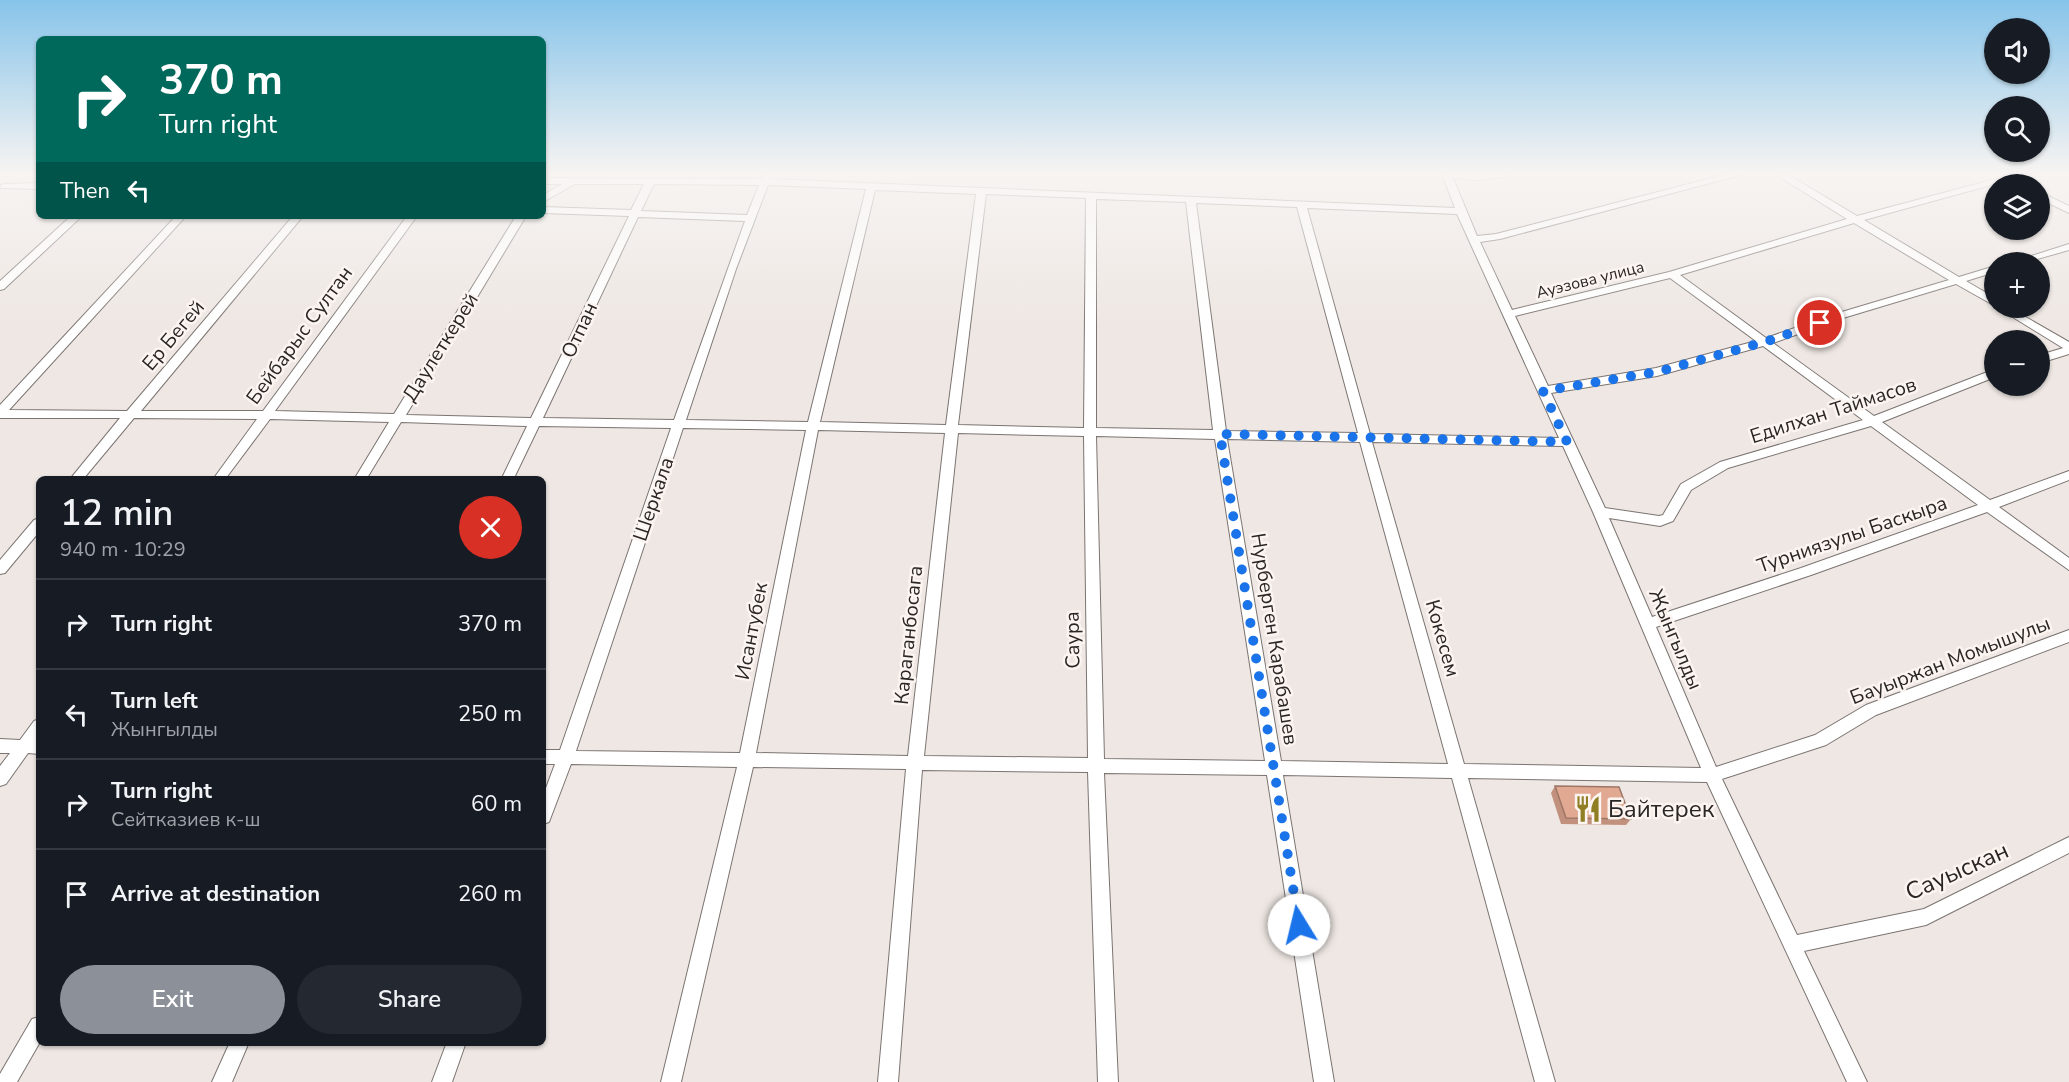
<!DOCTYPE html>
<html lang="en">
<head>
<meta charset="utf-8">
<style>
  :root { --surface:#171b24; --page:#242831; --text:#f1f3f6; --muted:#9ea1a6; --line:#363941; --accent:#8c9099 }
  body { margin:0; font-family:"Nunito Sans",sans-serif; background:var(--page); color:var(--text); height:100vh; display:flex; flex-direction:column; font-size:22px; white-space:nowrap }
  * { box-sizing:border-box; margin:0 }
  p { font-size:20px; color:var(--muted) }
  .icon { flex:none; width:33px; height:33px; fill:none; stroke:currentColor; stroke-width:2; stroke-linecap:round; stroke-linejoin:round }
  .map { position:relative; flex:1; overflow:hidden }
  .side { position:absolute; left:36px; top:476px; width:510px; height:570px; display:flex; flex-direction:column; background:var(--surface); border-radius:9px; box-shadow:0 2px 4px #0004 }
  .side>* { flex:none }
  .top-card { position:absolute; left:36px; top:36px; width:510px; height:183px; border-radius:9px; box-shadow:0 2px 4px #0004; background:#00695c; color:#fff; overflow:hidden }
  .fabs { position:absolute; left:1984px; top:18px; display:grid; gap:12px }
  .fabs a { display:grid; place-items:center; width:66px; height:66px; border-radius:50%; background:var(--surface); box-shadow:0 2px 4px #0004; font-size:30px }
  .pin { position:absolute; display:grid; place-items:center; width:51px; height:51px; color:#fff; margin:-26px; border:3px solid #fff; border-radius:50%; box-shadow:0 2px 6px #0007 }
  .me { position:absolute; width:66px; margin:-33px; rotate:351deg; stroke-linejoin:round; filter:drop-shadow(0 0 4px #0008) }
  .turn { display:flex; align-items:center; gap:21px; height:126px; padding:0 24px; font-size:27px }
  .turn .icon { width:78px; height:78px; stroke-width:2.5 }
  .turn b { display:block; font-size:42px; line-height:51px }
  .then { display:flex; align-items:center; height:57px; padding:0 24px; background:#0003; gap:12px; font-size:22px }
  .round { display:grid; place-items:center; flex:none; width:63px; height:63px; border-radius:32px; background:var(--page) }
  .summary { display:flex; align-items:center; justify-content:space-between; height:102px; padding:0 24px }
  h1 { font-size:36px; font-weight:600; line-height:45px }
  .button { display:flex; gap:12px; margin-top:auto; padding:12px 24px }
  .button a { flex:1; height:69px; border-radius:36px; background:var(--accent); color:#fff; font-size:24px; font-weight:600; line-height:69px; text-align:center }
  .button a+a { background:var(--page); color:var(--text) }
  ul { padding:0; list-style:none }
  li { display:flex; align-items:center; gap:18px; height:90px; padding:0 24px; border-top:2px solid var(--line) }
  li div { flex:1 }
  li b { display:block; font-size:22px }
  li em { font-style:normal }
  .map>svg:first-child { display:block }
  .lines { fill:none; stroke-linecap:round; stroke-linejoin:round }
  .minor-casing { stroke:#7b7471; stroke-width:2 }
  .minor { fill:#fff; fill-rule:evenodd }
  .wall { fill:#c2917d }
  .building { fill:#e1a991; stroke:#9e7666; stroke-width:1.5 }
  .route { stroke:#1a73e8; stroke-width:10; stroke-dasharray:0 18 }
  .labels { text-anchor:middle; stroke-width:5; stroke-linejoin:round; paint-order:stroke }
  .far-street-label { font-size:16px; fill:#292625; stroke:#fcf4f0 }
  .street-label { font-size:20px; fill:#292625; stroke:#fcf4f0 }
  .near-poi-label { font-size:24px; fill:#292625; stroke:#fcf4f0; text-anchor:start }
  .near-street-label { font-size:24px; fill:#292625; stroke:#fcf4f0 }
</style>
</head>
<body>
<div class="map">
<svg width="2069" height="1082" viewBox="0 0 2069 1082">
  <rect width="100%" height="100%" fill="#eee7e3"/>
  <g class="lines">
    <defs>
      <g id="minor">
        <path d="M764,174h6v5l685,29 -13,-34h71l-5,3 -32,3 -23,-2 24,58 19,-2 231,-60h17l-244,65 -20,3 32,68 157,-38 178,-53 -72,-45h12l70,42 157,-42h17l-167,46 95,57 36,-11v6l-29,9 29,17v8l-39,-22 -113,34 -70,25 101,73 121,-47v8l-113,45 108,78 79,-29v9l-70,27 70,51v12l-82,-58 -176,63 -155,52 60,140 99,-32 51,-30 203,-75v12l-193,73 -50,30 -104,34 75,156 127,-26 145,-72v16l-143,72 -122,26 63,131h-20l-140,-300 -239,-4 87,304h-20l-83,-304 -169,-3 51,307h-20l-47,-307 -163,-2 14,309h-20l-10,-310 -166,-2 -24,312h-20l28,-313 -153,-2 -72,315h-20l76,-315 -166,-3 -22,58 -6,2v-28l12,-32h-12v-14h17l111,-322 -132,-2 -25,52h-12l25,-52 -126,-4 -34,56h-12l34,-56 -119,-3 -44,59h-12l43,-59 -123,-1 -50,60h-13l49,-60h-120v-13l176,-189h10l-177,194 118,1 166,-195h10l-162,195h122l144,-195h10l-142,195 119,3 122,-198h10l-120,199 125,3 98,-202 -86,-3v-6l88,3 13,-26h-69l-32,18v-7l19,-11h-19v-6l218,1zM654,184l105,1 -12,30 -106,-4zM768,185l98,4 -58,233 -122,-2 50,-151zM875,190l101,4 -30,231 -126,-3zM986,194l100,4 -2,230 -126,-3zM1096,199l90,3 27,228 -117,-2zM1196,203l101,4 61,226 -132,-2zM1307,208l150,6 102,224 -189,-4zM638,217l107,4 -71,199 -131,-2zM1854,223l95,57 -114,34 -69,24 -86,-63zM1670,278l86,63 -100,27 -108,18 -33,-70zM1763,346l100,74 -143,42 -39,22 -18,31 -4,1 -54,-8 -54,-115 106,-17zM1871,426l107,79 -177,63 -149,49 -43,-99 51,8 13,-5 18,-31 37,-22zM683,428l123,2 -66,323 -164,-2zM818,430l127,3 -37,323 -152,-3zM958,433l126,3 4,322 -164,-2zM1096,436l119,3 50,322 -161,-2zM1227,439l133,3 88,322 -167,-3zM1372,442l191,4 30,66 108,256 -237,-4z"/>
        <path d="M39,183v6l-39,-1 1,-3 3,-1z"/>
        <path d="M2040,192l29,14v7l-29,-14z"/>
        <path d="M71,216h11l-78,73 -4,1v-9z"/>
        <path d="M2069,244v6l-42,12h-15z"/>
        <path d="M1998,308h12l59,34v12l-29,9v-8l23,-7z"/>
        <path d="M39,518v14l-34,41 -5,1v-14l34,-40z"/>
        <path d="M39,719v35l-11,-1 -22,31 -6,2v-20l10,-13h-10v-14l20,1 14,-19z"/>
        <path d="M39,1017l1,25 -23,40h-17v-8l32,-55z"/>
        <path d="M230,1042h19l-17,40h-20z"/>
        <path d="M447,1042h19l-14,40h-20z"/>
      </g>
    </defs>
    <!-- minor casing -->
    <use href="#minor" class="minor-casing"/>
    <!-- minor -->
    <use href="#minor" class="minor"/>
  </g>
  <!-- wall -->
  <path class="wall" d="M1555,786l76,33 -5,6 -65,-1 -10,-31z"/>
  <!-- building -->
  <path class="building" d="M1555,786l64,1 12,32 -65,-1z"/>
  <!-- sky -->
  <linearGradient id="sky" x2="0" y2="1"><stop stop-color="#87c4ea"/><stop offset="0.53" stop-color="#f7f4f2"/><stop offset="1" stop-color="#f7f4f2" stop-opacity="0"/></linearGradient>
  <rect width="2069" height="326" fill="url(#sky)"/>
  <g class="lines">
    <!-- route -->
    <path class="route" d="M1299,925l-79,-491 347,8 -24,-51 114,-19 108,-30 55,-19"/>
  </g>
  <!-- icons -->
  <defs>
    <symbol id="restaurant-bare" viewBox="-9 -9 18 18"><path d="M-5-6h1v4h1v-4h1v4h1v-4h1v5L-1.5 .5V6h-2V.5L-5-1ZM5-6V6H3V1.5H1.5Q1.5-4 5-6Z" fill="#907e24" stroke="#fcf4f0" stroke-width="2.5" paint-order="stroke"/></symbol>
  </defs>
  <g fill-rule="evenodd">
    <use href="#restaurant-bare" x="1569" y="790" width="38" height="38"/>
  </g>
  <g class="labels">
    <!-- far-street labels -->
    <g class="far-street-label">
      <text transform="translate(1590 279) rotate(-14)" y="6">Ауэзова улица</text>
    </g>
    <!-- street labels -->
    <g class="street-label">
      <text transform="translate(579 330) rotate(-65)" y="7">Отпан</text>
      <text transform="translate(173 335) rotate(-50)" y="7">Ер Бегей</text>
      <text transform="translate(299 335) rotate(-54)" y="7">Бейбарыс Султан</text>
      <text transform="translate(440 347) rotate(-58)" y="7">Даулеткерей</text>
      <text transform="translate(1833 410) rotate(-18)" y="7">Едилхан Таймасов</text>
      <text transform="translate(653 499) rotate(-71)" y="7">Шеркала</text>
      <text transform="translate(1852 534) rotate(-19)" y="7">Турниязулы Баскыра</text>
      <text transform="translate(751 631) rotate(-79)" y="7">Исантубек</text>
      <text transform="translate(908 635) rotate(-84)" y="7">Караганбосага</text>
      <text transform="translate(1443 638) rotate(74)" y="7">Кокесем</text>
      <text transform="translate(1275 639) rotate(81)" y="7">Нурберген Карабашев</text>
      <text transform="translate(1676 639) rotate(67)" y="7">Жынгылды</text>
      <text transform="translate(1072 640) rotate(-91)" y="7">Саура</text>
      <text transform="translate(1950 660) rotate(-21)" y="7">Бауыржан Момышулы</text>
    </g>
    <!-- near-poi labels -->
    <g class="near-poi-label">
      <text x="1608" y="817">Байтерек</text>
    </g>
    <!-- near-street labels -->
    <g class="near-street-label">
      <text transform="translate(1957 871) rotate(-24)" y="8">Сауыскан</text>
    </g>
  </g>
</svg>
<div class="fabs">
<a><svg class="icon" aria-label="sound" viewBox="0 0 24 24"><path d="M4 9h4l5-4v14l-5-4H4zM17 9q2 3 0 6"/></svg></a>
<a><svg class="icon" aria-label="search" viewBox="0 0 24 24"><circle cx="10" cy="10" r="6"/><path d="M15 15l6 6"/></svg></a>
<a><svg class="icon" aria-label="layers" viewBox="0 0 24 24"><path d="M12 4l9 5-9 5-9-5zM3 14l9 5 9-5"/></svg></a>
<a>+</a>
<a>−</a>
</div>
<div class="pin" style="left:1820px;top:323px;background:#d93025"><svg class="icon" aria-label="arrive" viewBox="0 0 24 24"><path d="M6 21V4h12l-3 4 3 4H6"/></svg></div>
<svg class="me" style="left:1299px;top:925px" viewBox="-20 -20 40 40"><circle r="19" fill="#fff"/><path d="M0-13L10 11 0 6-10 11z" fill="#1a73e8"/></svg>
<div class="top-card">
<div class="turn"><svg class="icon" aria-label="right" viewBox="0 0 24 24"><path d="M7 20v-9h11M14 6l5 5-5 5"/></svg><div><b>370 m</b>Turn right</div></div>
<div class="then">Then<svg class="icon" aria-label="left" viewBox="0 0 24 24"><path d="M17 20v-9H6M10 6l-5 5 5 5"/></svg></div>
</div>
<section class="side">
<div class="summary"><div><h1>12 min</h1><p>940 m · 10:29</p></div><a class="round" style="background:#d93025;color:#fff"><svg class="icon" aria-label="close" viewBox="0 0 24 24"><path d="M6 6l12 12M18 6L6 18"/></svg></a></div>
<ul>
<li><svg class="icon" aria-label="right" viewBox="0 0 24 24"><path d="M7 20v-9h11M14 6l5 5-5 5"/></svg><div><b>Turn right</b></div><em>370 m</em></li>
<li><svg class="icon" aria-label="left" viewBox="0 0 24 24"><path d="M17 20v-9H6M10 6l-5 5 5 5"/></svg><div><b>Turn left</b><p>Жынгылды</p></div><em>250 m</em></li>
<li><svg class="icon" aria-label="right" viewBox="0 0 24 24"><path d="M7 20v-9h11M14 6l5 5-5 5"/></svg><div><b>Turn right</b><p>Сейтказиев к-ш</p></div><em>60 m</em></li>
<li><svg class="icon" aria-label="arrive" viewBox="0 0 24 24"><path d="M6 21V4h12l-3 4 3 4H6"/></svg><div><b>Arrive at destination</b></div><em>260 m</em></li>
</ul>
<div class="button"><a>Exit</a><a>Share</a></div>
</section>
</div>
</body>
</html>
